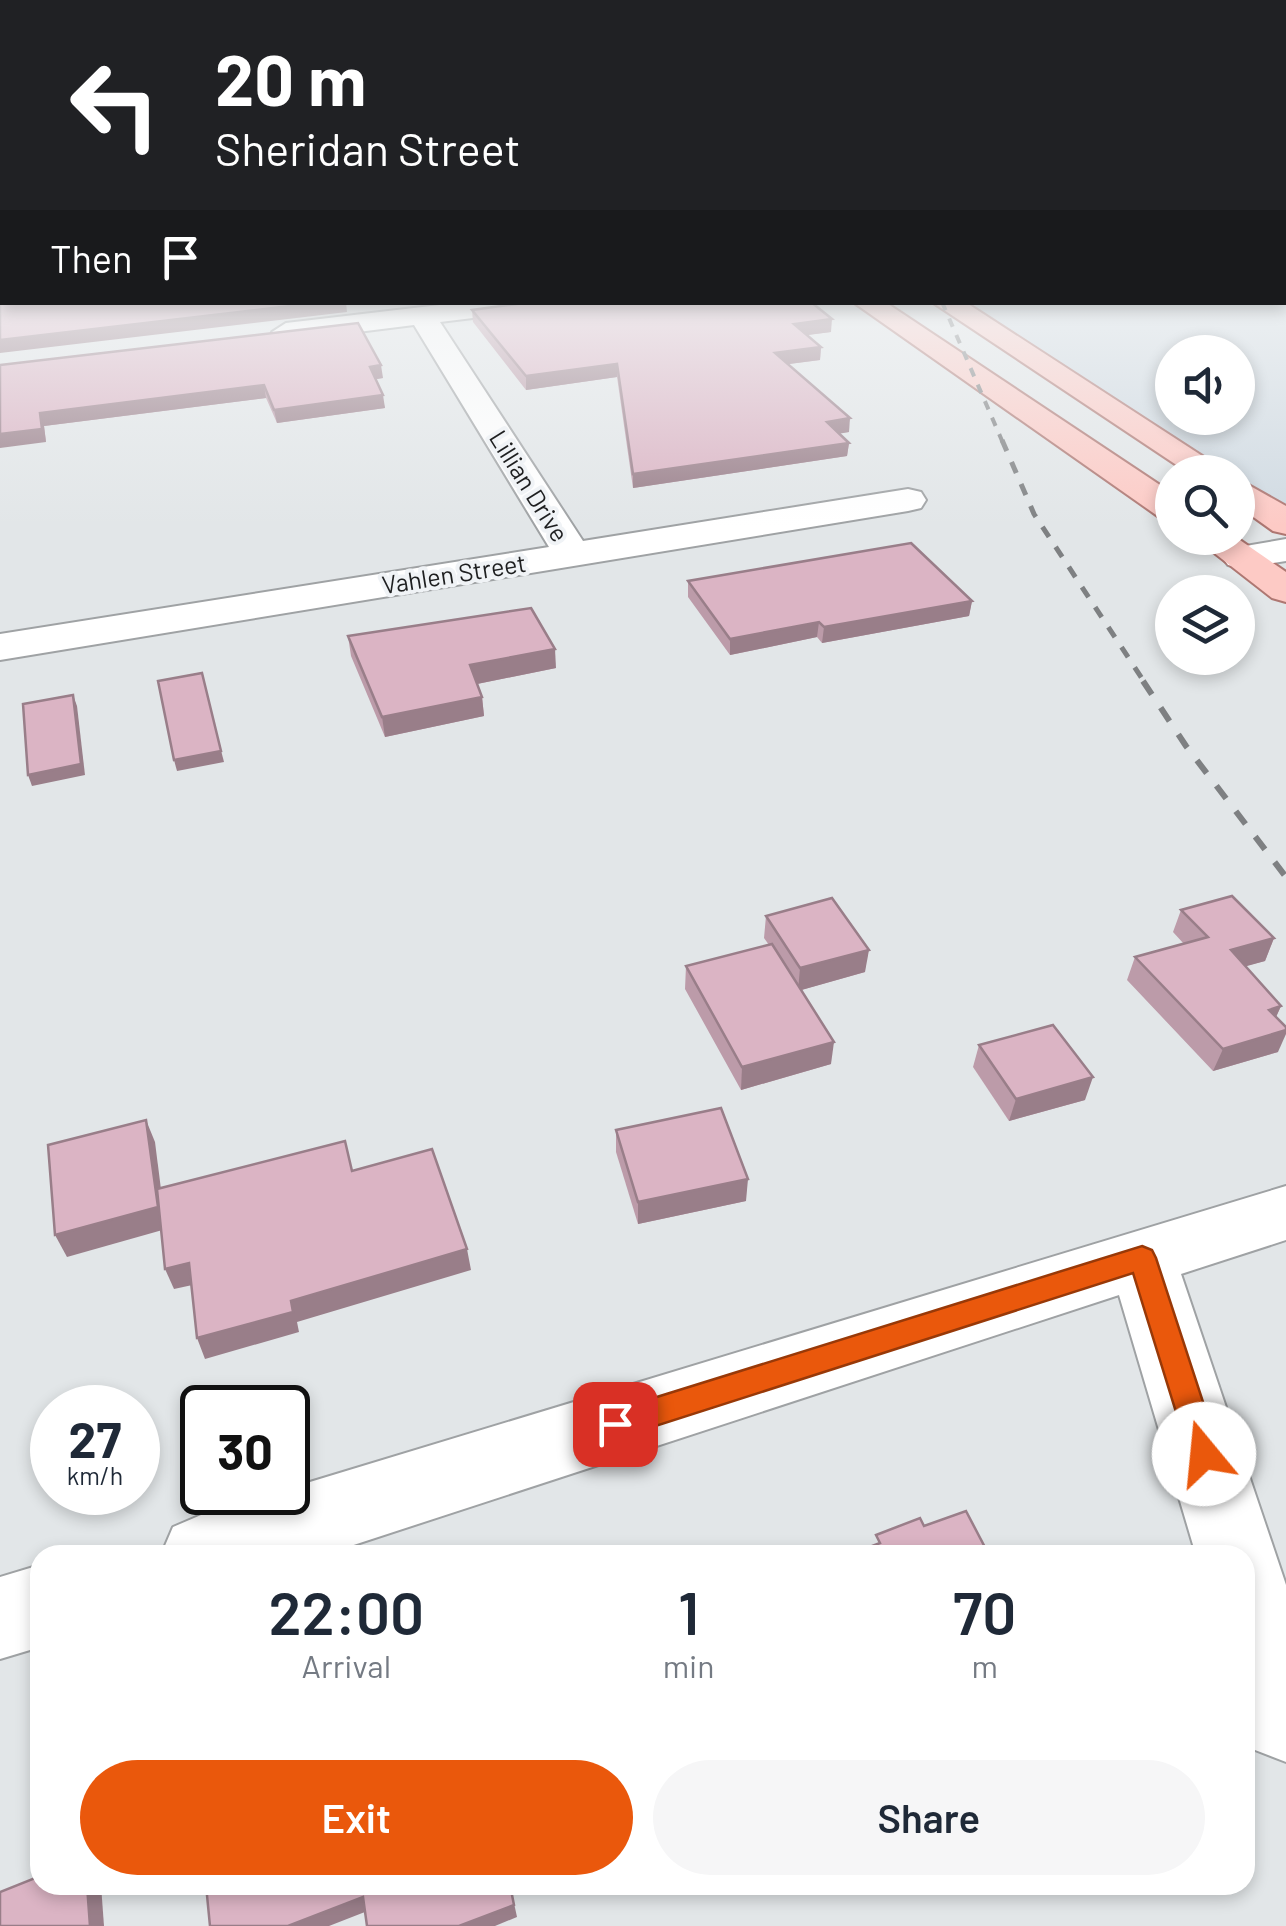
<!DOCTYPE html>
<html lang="en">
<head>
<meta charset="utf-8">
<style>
  :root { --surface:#fff; --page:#f6f6f7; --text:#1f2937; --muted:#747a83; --accent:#ea580c }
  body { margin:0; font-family:Barlow,sans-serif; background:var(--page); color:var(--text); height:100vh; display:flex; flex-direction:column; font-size:38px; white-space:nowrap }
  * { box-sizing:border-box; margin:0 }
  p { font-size:32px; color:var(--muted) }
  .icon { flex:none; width:55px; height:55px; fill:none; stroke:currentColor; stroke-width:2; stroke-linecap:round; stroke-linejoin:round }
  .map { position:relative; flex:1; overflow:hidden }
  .side { position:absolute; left:30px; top:1545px; width:1225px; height:350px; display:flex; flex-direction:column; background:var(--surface); border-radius:30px; box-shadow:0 5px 15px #0003 }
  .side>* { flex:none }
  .banner { position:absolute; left:0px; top:0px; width:1288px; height:305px; box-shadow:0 5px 15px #0003; background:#202124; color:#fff; overflow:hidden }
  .fabs { position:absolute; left:1155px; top:335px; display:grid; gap:20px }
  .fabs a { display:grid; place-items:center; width:100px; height:100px; border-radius:50%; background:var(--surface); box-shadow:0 5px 15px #0003; font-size:50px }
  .speed { position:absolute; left:30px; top:1385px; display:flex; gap:20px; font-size:50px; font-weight:700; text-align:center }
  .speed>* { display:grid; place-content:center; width:130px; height:130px; border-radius:50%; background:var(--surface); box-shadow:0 5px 15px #0003; line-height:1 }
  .speed small { font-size:25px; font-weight:400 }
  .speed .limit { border:5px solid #111; border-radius:15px; background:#fff; color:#111 }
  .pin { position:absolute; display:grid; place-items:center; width:85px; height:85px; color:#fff; margin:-42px; border-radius:20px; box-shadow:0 5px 15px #0006 }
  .me { position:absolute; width:110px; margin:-55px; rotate:343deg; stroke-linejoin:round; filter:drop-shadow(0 0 8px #0008) }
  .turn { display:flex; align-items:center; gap:35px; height:210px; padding:0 50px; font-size:45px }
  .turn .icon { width:130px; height:130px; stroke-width:2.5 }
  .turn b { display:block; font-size:70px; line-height:85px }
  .then { display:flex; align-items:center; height:95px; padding:0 50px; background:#0003; gap:20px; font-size:38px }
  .eta { display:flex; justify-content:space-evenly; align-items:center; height:170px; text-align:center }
  .eta b { font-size:60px; font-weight:600; line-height:70px }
  .cta { display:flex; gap:20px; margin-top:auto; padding:20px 50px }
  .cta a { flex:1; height:115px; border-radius:60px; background:var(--accent); color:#fff; font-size:40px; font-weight:600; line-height:115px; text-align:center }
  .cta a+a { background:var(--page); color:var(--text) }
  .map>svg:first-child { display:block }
  .built { fill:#d0dae2; fill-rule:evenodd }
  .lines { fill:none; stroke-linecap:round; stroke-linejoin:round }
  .street-casing { stroke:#9fa2a4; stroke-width:4 }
  .secondary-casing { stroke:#9fa2a4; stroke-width:4 }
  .primary-casing { stroke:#ae7772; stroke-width:4 }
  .street { fill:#fff; fill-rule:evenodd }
  .secondary { fill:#fff; fill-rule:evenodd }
  .primary { fill:#fdcac5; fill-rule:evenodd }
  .rail-far2 { stroke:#7e8082; stroke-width:4; stroke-dasharray:9 9; stroke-linecap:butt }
  .rail-far1 { stroke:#7e8082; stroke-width:5; stroke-dasharray:12 12; stroke-linecap:butt }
  .rail { stroke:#7e8082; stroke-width:6; stroke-dasharray:16 16; stroke-linecap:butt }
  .wall { fill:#bc9ba9 }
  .shaded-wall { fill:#997e89 }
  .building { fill:#dbb4c4; stroke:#997e89; stroke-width:2.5 }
  .route { fill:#ea580c; stroke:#983908; stroke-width:2.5 }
  .labels { text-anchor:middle; stroke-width:8; stroke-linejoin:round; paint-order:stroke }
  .far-street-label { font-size:25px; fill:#1e1f20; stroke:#f0f3f6 }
</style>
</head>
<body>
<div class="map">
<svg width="1286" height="1926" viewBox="0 0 1286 1926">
  <rect width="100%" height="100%" fill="#e2e6e8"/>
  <!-- built -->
  <path class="built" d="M1286,256v267l-48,-33v-18h-28l-223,-143 -13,-26 311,-1zM1172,352h66v66h-66z"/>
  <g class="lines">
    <defs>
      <g id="street">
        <path d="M465,302h88l-13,8 -100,12 143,219 325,-52 13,3 5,8 -5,8 -13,3 -908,149v-26l549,-87 -135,-222 -128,16 -14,-9 14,-9z"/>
        <path d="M1286,1186v54l-105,34 105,311v177l-31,-12 -10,-26v-169h-49l-77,-260 -796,260h-162l12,-28 28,-12z"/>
        <path d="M40,1565v82l-40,12v-82z"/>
      </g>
      <path id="secondary" d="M1286,539v22l-45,7 -13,-3 -6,-8 6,-8z"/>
      <g id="primary">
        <path d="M853,302h32l287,191v27l-13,-3z"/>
        <path d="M932,302h33l262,170h-40z"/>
        <path d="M1238,479l48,27v28l-13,-3 -35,-25z"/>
        <path d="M1195,538h42l49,34v30l-14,-4z"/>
      </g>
    </defs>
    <!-- street casing -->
    <use href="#street" class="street-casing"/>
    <!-- secondary casing -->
    <use href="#secondary" class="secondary-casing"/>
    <!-- primary casing -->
    <use href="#primary" class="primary-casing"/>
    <!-- street -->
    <use href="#street" class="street"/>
    <!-- secondary -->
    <use href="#secondary" class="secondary"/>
    <!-- primary -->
    <use href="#primary" class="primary"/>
    <!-- rail-far2 -->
    <path class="rail-far2" d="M942,302l61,141"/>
    <!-- rail-far1 -->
    <path class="rail-far1" d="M1002,440l32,74 111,169"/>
    <!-- rail -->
    <path class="rail" d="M1143,681l43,65 100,131"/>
  </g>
  <!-- wall -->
  <g class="wall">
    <path d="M472,310l359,22 -25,3 15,12 -1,13 -32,4 61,68 -10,1 10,10 -2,13 -214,32 -16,-111 -91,13 -53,-68z"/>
    <path d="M0,365l383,13 -7,1 9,29 -108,15 -11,-25 -222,28 2,16z"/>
    <path d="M688,581l284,20 -3,15 -147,27 -5,-6 -87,18 -42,-58z"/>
    <path d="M348,636l208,32 -79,16 5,13 2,19 -99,21 -34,-81z"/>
    <path d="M1181,910l93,28 -9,23 -20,5 36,40 -5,11 2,35 -65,19 -86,-91 8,-23 49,-13 -11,-12z"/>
    <path d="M766,916l99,56 -64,18 30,74 -90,26 -56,-101 1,-23 83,-21 -5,-7z"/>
    <path d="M979,1045l106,55 -76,21 -36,-54z"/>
    <path d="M616,1130l130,71 -108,23 -22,-72z"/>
  </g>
  <!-- shaded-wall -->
  <g class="shaded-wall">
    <path d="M324,302h22l1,10 -347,41v-13z"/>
    <path d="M832,319l-1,13 -38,5 1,-13z"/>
    <path d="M821,347l-1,13 -46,6 1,-13z"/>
    <path d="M617,364v13l-91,13v-14z"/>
    <path d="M381,365l2,13 -12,2 -1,-13z"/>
    <path d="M264,385l2,13 -222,28 2,16 -46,6v-14l40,-21z"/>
    <path d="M383,395l2,13 -108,15 -3,-13z"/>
    <path d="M850,418l-1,14 -23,4 1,-14z"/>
    <path d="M849,443l-2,13 -214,32v-14z"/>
    <path d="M972,601l-3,15 -147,27 2,-16z"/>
    <path d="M819,622l-2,15 -87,18v-16z"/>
    <path d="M555,649l1,19 -84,17 -2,-20z"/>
    <path d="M204,684l20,78 -47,9 -3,-11z"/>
    <path d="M73,695l4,11 8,69 -53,11 -4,-11z"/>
    <path d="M482,697l2,19 -99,21 -3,-20z"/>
    <path d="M1274,938l-9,23 -43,12 9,-23z"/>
    <path d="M869,950l-4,22 -67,19 2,-23z"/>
    <path d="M1281,1006l-10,22 -2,-18z"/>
    <path d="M1286,1030v4l-8,18 -65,19 10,-22z"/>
    <path d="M834,1042l-3,22 -90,26 1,-23z"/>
    <path d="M1093,1077l-8,23 -76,21 7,-22z"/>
    <path d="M146,1120l9,22 11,87 -99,28 -12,-22z"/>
    <path d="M748,1179l-2,22 -108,23v-22z"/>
    <path d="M467,1249l4,21 -174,52 2,10 -94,27 -8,-21 94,-37z"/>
    <path d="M189,1263l8,21 -23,5 -9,-20z"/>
    <path d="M87,1885h14l3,41h-14z"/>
    <path d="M510,1885l7,32 -22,9h-36z"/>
    <path d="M363,1897l7,13 -41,16h-41z"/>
  </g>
  <!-- building -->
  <g class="building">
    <path d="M0,256h2v46h322l-324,38z"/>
    <path d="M531,302h280l21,17 -38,5 27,23 -46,6 75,65 -23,4 22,21 -216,31 -16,-110 -91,12 -54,-66z"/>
    <path d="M358,323l23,42 -11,2 13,28 -109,15 -10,-25 -224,28 2,16 -42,5v-69z"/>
    <path d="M911,543l61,58 -148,26 -5,-5 -89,17 -42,-58z"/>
    <path d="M531,608l24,41 -85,16 12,32 -100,20 -34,-81z"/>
    <path d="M202,673l19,78 -47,9 -16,-79z"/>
    <path d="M73,695l8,69 -53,11 -5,-71z"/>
    <path d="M1232,896l42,42 -43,12 50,56 -12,4 17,17v3l-63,19 -88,-92 73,-20 -27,-27z"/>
    <path d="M832,898l37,52 -69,18 -34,-52z"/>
    <path d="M772,944l62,98 -92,25 -56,-101z"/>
    <path d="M1053,1025l40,52 -77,22 -37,-54z"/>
    <path d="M721,1108l27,71 -110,23 -22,-72z"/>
    <path d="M146,1120l12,87 -103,28 -7,-90z"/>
    <path d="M345,1141l7,30 80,-22 35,100 -176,52 2,11 -96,26 -8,-75 -24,6 -8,-80z"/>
    <path d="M966,1511l23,44h-140l31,-12 -4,-8 44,-17 4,8z"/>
    <path d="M40,1876v9h47l3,41h-90v-34z"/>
    <path d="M206,1885h304l4,20 -55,21h-92l-4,-29 -75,29h-78z"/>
  </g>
  <!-- sky -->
  <linearGradient id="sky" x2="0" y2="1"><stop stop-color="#7fb2d3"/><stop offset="0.49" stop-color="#f2f4f5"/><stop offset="1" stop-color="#f2f4f5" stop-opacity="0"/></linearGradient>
  <rect width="1286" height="526" fill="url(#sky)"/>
  <!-- route -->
  <path class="route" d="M1142,1246l10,4 4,8 64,196 -4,11 -12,4 -11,-4 -4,-11 -56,-181 -518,166 -11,-4 -4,-11 4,-10 11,-4z"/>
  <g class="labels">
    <!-- far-street labels -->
    <g class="far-street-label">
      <text transform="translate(529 486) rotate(58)" y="9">Lillian Drive</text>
      <text transform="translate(454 574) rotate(-9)" y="9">Vahlen Street</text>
    </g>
  </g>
</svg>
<div class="fabs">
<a><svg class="icon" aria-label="sound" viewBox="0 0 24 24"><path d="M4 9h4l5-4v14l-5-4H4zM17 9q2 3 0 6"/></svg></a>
<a><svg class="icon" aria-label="search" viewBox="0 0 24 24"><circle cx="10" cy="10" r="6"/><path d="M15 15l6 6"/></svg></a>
<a><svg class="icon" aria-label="layers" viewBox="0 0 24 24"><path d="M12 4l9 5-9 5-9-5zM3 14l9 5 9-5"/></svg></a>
</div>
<div class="speed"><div>27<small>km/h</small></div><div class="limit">30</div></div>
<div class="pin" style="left:615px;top:1424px;background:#d93025"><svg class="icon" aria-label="arrive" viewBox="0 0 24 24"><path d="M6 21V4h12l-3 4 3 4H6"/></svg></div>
<svg class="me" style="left:1204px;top:1454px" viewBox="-20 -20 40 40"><circle r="19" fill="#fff"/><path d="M0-13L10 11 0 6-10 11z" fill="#ea580c"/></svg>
<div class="banner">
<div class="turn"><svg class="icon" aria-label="left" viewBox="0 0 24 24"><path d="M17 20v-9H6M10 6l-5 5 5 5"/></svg><div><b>20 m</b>Sheridan Street</div></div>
<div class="then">Then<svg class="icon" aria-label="arrive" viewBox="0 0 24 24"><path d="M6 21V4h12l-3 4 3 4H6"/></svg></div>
</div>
<section class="side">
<div class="eta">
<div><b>22:00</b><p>Arrival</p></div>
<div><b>1</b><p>min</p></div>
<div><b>70</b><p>m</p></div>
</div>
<div class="cta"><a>Exit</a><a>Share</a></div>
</section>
</div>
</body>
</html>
